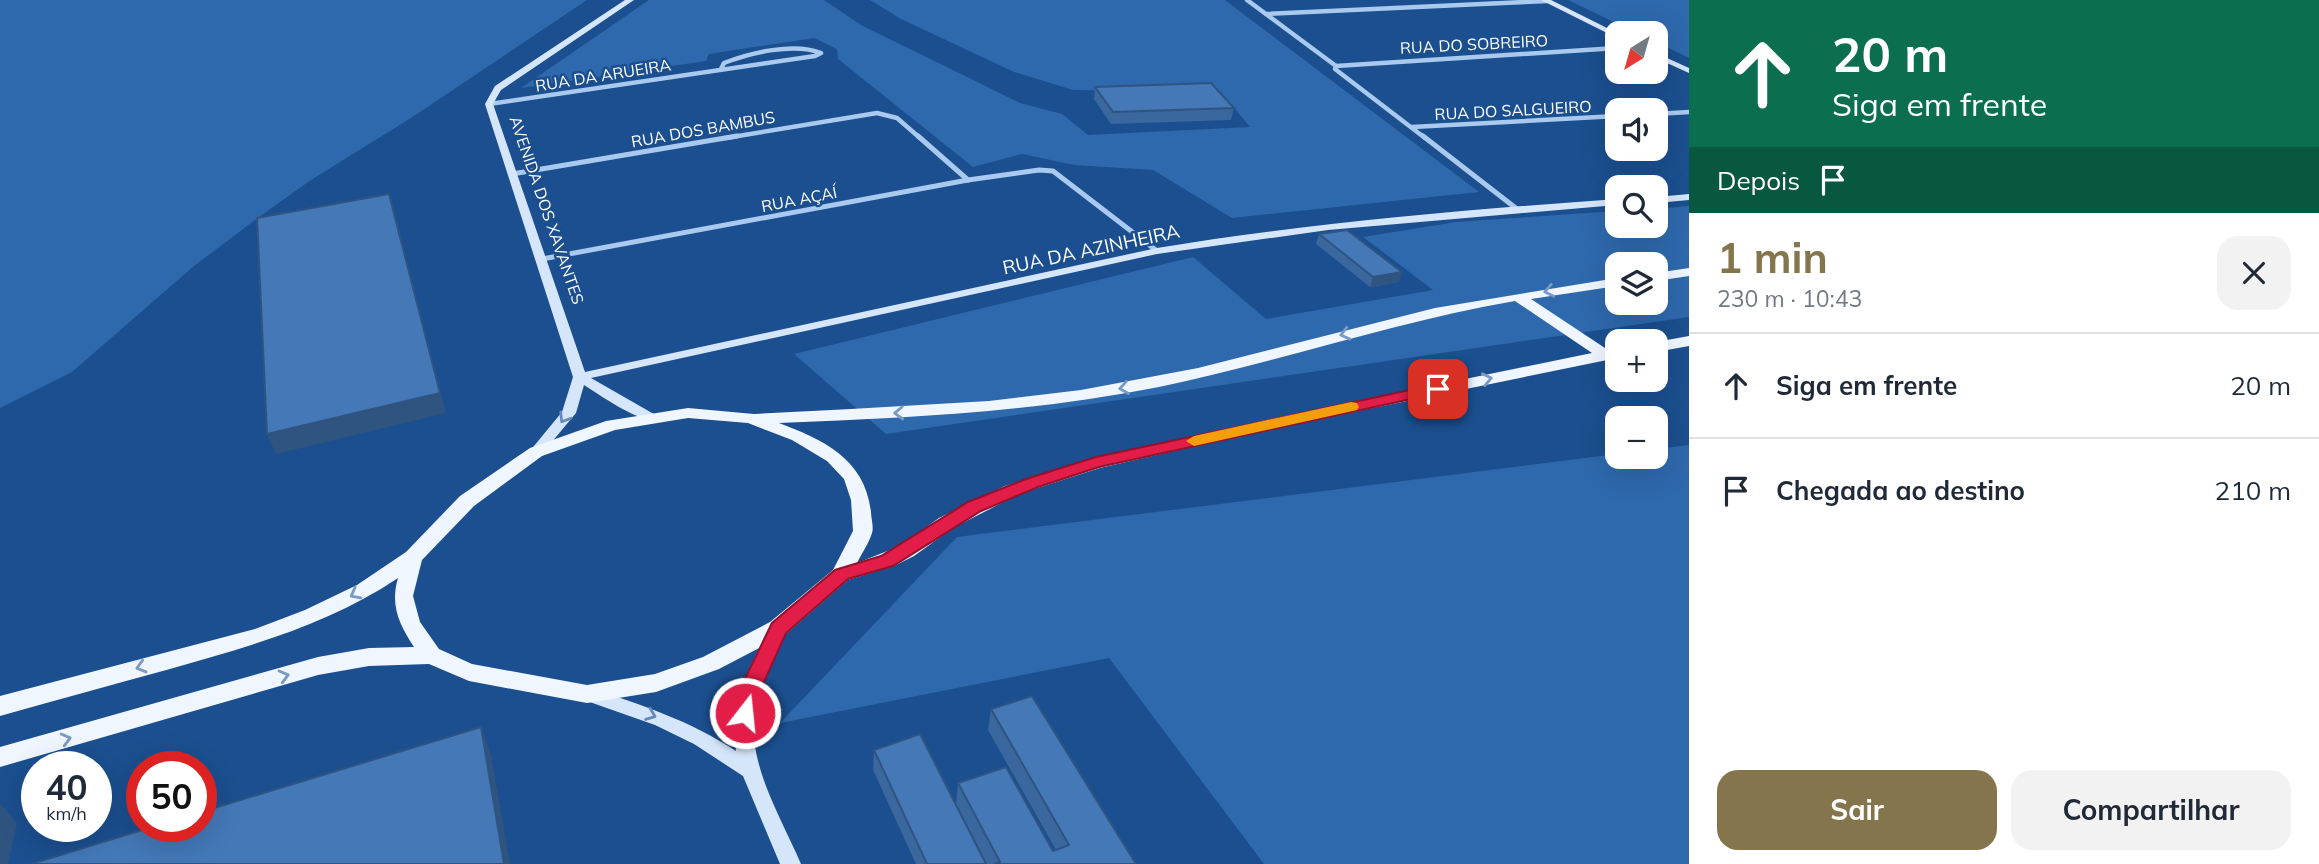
<!DOCTYPE html>
<html lang="pt">
<head>
<meta charset="utf-8">
<style>
  :root { --surface:#fff; --page:#f2f2f3; --text:#1f2937; --muted:#747a83; --line:#e0e1e3; --accent:#84754c }
  body { margin:0; font-family:Mulish,sans-serif; background:var(--page); color:var(--text); height:100vh; display:flex; flex-direction:column; font-size:26px; white-space:nowrap }
  * { box-sizing:border-box; margin:0 }
  p { font-size:23px; color:var(--muted) }
  .icon { flex:none; width:38px; height:38px; fill:none; stroke:currentColor; stroke-width:2; stroke-linecap:round; stroke-linejoin:round }
  .map { position:relative; flex:1; overflow:hidden }
  .drawer { display:flex; flex-direction:column; background:var(--surface); width:630px }
  .drawer>* { flex:none }
  .hud { background:#0b6e4f; color:#fff; overflow:hidden }
  .needle { width:46px; rotate:217deg }
  .fabs { position:absolute; left:1605px; top:21px; display:grid; gap:14px }
  .fabs a { display:grid; place-items:center; width:63px; height:63px; border-radius:14px; background:var(--surface); box-shadow:0 7px 28px #0002; font-size:35px }
  .speed { position:absolute; left:21px; top:751px; display:flex; gap:14px; font-size:35px; font-weight:700; text-align:center }
  .speed>* { display:grid; place-content:center; width:91px; height:91px; border-radius:50%; background:var(--surface); box-shadow:0 7px 28px #0002; line-height:1 }
  .speed small { font-size:18px; font-weight:400 }
  .speed .limit { border:10px solid #d22; background:#fff; color:#111 }
  .pin { position:absolute; display:grid; place-items:center; width:60px; height:60px; color:#fff; margin:-30px; border-radius:14px; box-shadow:0 4px 10px #0006 }
  .me { position:absolute; width:77px; margin:-38px; rotate:16deg; stroke-linejoin:round; filter:drop-shadow(0 0 5px #0008) }
  .turn { display:flex; align-items:center; gap:24px; height:147px; padding:0 28px; font-size:32px }
  .turn .icon { width:91px; height:91px; stroke-width:2.5 }
  .turn b { display:block; font-size:49px; line-height:60px }
  .then { display:flex; align-items:center; height:66px; padding:0 28px; background:#0003; gap:14px; font-size:26px }
  .round { display:grid; place-items:center; flex:none; width:74px; height:74px; border-radius:21px; background:var(--page) }
  .headline { display:flex; align-items:center; justify-content:space-between; height:119px; padding:0 28px }
  h1 { font-size:42px; font-weight:700; line-height:52px; color:var(--accent) }
  .primary-button { display:flex; gap:14px; margin-top:auto; padding:14px 28px }
  .primary-button a { flex:1; height:80px; border-radius:21px; background:var(--accent); color:#fff; font-size:28px; font-weight:700; line-height:80px; text-align:center }
  .primary-button a+a { background:var(--page); color:var(--text) }
  ul { padding:0; list-style:none }
  li { display:flex; align-items:center; gap:21px; height:105px; padding:0 28px; border-top:2px solid var(--line) }
  li div { flex:1 }
  li b { display:block; font-size:26px }
  li em { font-style:normal }
  main { display:flex; flex:1; min-height:0 }
  .map>svg:first-child { display:block }
  .green { fill:#2e69ad; fill-rule:evenodd }
  .lines { fill:none; stroke-linecap:round; stroke-linejoin:round }
  .street-far1 { stroke:#a9c9ee; stroke-width:4.5 }
  .street { stroke:#a9c9ee; stroke-width:5 }
  .secondary { fill:#d6e6fa; fill-rule:evenodd }
  .primary { fill:#f0f6ff; fill-rule:evenodd }
  .wall { fill:#3a679d }
  .shaded-wall { fill:#305480 }
  .building { fill:#4478b7; stroke:#305480; stroke-width:2 }
  .oneway { stroke:#7b9ac1 }
  .oneway2 { stroke:#668bba }
  .route { fill:#e11d48; stroke:#92132f; stroke-width:2 }
  .slow { fill:#f59e0b }
  .labels { text-anchor:middle; stroke-width:5; stroke-linejoin:round; paint-order:stroke }
  .far-street-label { font-size:16px; fill:#fff; stroke:#1b4f8f }
  .street-label { font-size:19px; fill:#fff; stroke:#1b4f8f }
</style>
</head>
<body>
<main>
<div class="map">
<svg width="1689" height="864" viewBox="0 0 1689 864">
  <rect width="100%" height="100%" fill="#1b4f8f"/>
  <!-- green -->
  <g class="green">
    <path d="M0,0h587l-176,118 -100,62 -52,37 -65,49 -122,106 -72,36z"/>
    <path d="M649,0h175l37,25 159,78 42,11 26,21 162,-8 -29,-35 -148,-2 -59,-18 -113,-53 -31,-19h355l254,192 -247,26 -79,-48 -79,-5 -52,-11 -49,13 -135,-108 -1,-10 -23,-11 -105,16 -3,7 -185,27z"/>
    <path d="M1568,0h121v58l-33,-16v-9h-19z"/>
    <path d="M1689,206v111l-803,117 -92,-80 399,-97 73,62 167,-29 -70,-53 93,-15 161,-11v15h39v-17zM1617,264h39v39h-39z"/>
    <path d="M1689,445v419h-425l-155,-206 -329,65 177,-186 660,-83v3h39v-8z"/>
  </g>
  <g class="lines">
    <!-- street-far1 -->
    <g class="street-far1">
      <path d="M1247,0l89,66"/>
      <path d="M1266,14l281,-13"/>
      <path d="M1336,66l281,-18"/>
      <path d="M1336,66l-1,3 90,69"/>
      <path d="M489,104l326,-48 6,-3c-27,-11 -71,0 -97,10l-3,6"/>
      <path d="M1656,114l33,-2"/>
      <path d="M1412,127l205,-11"/>
      <path d="M726,138l151,-25 20,5 23,20"/>
    </g>
    <!-- street -->
    <g class="street">
      <path d="M918,136l50,44"/>
      <path d="M1423,136l94,73"/>
      <path d="M512,174l225,-38"/>
      <path d="M542,259l426,-79 71,-10 14,1 104,80"/>
    </g>
    <!-- secondary -->
    <g class="secondary">
      <path d="M625,0h9l-133,90 -8,14 92,268 572,-124c153,-25 306,-38 460,-49v6l-289,25 -171,24 -566,124 68,39 -2,3c-18,3 -57,-25 -73,-35l-8,28 -35,42 -5,2 -7,-5 33,-40 11,-35 -88,-273 10,-18z"/>
      <path d="M1541,0h10l66,33v5z"/>
      <path d="M1656,53l33,15v5l-33,-15z"/>
      <path d="M1689,194v6l-33,3v-6z"/>
      <path d="M778,621l6,2 3,5c-10,21 -22,42 -29,64 -18,62 20,118 43,172h-21l-37,-88 -49,-32 -39,-19 -71,-25 -3,-5 3,-5 6,-2c52,17 101,33 146,63 -6,-47 14,-87 36,-128z"/>
    </g>
    <!-- primary -->
    <g class="primary">
      <path d="M1689,268v8l-33,5v-8z"/>
      <path d="M1617,278v8l-86,13 77,51 9,-2v10l-342,70 -175,40 -81,26 -66,34 -39,28 -20,10 -46,14 -62,54 -67,35 -63,23 -69,11 -118,-22 -40,-17 -60,2 -51,9 -318,92v-20l318,-90 51,-9 45,-1c-15,-23 -24,-42 -16,-69 -70,47 -148,68 -228,91 -56,15 -113,31 -170,47v-20l255,-67 50,-19 52,-25 49,-33 54,-56 70,-48 76,-27 82,-13 66,6 97,-5 138,-8 92,-11 117,-22 237,-60zM1515,301l77,52 -317,65 -185,41 -85,27 -66,32 -39,28 -43,17c5,-10 12,-20 15,-30 2,-6 -1,-15 -1,-21 -6,-53 -47,-72 -92,-89 128,-5 255,-11 380,-36 120,-25 235,-65 356,-86zM688,418l60,5 44,17 35,21 17,18 7,21 2,31 -20,39 -63,52 -67,35 -48,17 -68,11 -115,-21 -33,-15 -19,-27 -7,-26 9,-36 52,-54 68,-50 73,-26z"/>
      <path d="M1689,336v10l-33,6v-10z"/>
    </g>
  </g>
  <!-- wall -->
  <g class="wall">
    <path d="M1095,87l139,21 -3,12 -120,4 -17,-25z"/>
    <path d="M1319,234l83,38 -3,10 -29,5 -54,-43z"/>
    <path d="M991,709l145,155h-149l-31,-60 2,-21 95,68 3,-1 -68,-120z"/>
    <path d="M874,750l112,114h-70l-43,-94z"/>
  </g>
  <!-- shaded-wall -->
  <g class="shaded-wall">
    <path d="M389,194l57,219 -170,41 -9,-20z"/>
    <path d="M1402,272l-3,10 -29,5 3,-10z"/>
    <path d="M481,727l10,28 19,109h-6z"/>
    <path d="M0,803l17,20 -9,41h-8z"/>
  </g>
  <!-- building -->
  <g class="building">
    <path d="M1211,83l23,25 -121,4 -18,-25z"/>
    <path d="M389,194l51,199 -173,41 -10,-216z"/>
    <path d="M1347,230l55,42 -29,5 -54,-43z"/>
    <path d="M1032,696l104,168h-142l6,-2 -42,-79 48,-16 47,84 16,-6 -78,-136z"/>
    <path d="M481,727l23,137h-473l124,-38h46v-14z"/>
    <path d="M920,734l66,130h-59l-53,-114z"/>
  </g>
  <!-- one-way arrows -->
  <defs><path id="oneway-chevron" d="M-2-3.5L2.5 0L-2 3.5" fill="none" stroke-width="1.6" stroke-linecap="round" stroke-linejoin="round" transform="scale(1.75)"/></defs>
  <g class="oneway">
    <use href="#oneway-chevron" transform="translate(1549 291) rotate(169)"/>
    <use href="#oneway-chevron" transform="translate(1345 334) rotate(166)"/>
    <use href="#oneway-chevron" transform="translate(1487 379) rotate(-12)"/>
    <use href="#oneway-chevron" transform="translate(1124 388) rotate(170)"/>
    <use href="#oneway-chevron" transform="translate(899 413) rotate(178)"/>
    <use href="#oneway-chevron" transform="translate(355 594) rotate(152)"/>
    <use href="#oneway-chevron" transform="translate(141 667) rotate(164)"/>
    <use href="#oneway-chevron" transform="translate(284 676) rotate(-15)"/>
    <use href="#oneway-chevron" transform="translate(66 739) rotate(-15)"/>
  </g>
  <g class="oneway2">
    <use href="#oneway-chevron" transform="translate(564 418) rotate(122)"/>
    <use href="#oneway-chevron" transform="translate(651 715) rotate(21)"/>
  </g>
  <!-- route -->
  <path class="route" d="M1438,384l5,2 2,3 -2,3 -344,75 -61,20 -57,24 -88,55 -45,13 -62,54 -27,60 -6,26 -8,2 -7,-2 -3,-6 3,-20 34,-70 63,-53 46,-14 87,-54 58,-23 70,-22z"/>
  <!-- slow -->
  <path class="slow" d="M1351,402l6,1 2,4 -2,3 -163,36 -8,-5 8,-5z"/>
  <g class="labels">
    <!-- far-street labels -->
    <g class="far-street-label">
      <text transform="translate(1474 44) rotate(-3)" y="6">RUA DO SOBREIRO</text>
      <text transform="translate(603 75) rotate(-9)" y="6">RUA DA ARUEIRA</text>
      <text transform="translate(1513 110) rotate(-3)" y="6">RUA DO SALGUEIRO</text>
      <text transform="translate(703 129) rotate(-10)" y="6">RUA DOS BAMBUS</text>
      <text transform="translate(799 199) rotate(-11)" y="6">RUA AÇAÍ</text>
      <text transform="translate(547 210) rotate(71)" y="6">AVENIDA DOS XAVANTES</text>
    </g>
    <!-- street labels -->
    <g class="street-label">
      <text transform="translate(1091 249) rotate(-12)" y="7">RUA DA AZINHEIRA</text>
    </g>
  </g>
</svg>
<div class="fabs">
<a><svg class="needle" viewBox="-14 -14 28 28"><path d="M0-13l5 13h-10z" fill="#e53935"/><path d="M0 13l5-13h-10z" fill="#747a83"/></svg></a>
<a><svg class="icon" aria-label="sound" viewBox="0 0 24 24"><path d="M4 9h4l5-4v14l-5-4H4zM17 9q2 3 0 6"/></svg></a>
<a><svg class="icon" aria-label="search" viewBox="0 0 24 24"><circle cx="10" cy="10" r="6"/><path d="M15 15l6 6"/></svg></a>
<a><svg class="icon" aria-label="layers" viewBox="0 0 24 24"><path d="M12 4l9 5-9 5-9-5zM3 14l9 5 9-5"/></svg></a>
<a>+</a>
<a>−</a>
</div>
<div class="speed"><div>40<small>km/h</small></div><div class="limit">50</div></div>
<div class="pin" style="left:1438px;top:389px;background:#d93025"><svg class="icon" aria-label="arrive" viewBox="0 0 24 24"><path d="M6 21V4h12l-3 4 3 4H6"/></svg></div>
<svg class="me" style="left:745px;top:713px" viewBox="-20 -20 40 40"><circle r="17" fill="#e11d48" stroke="#fff" stroke-width="3"/><path d="M0-11L8 9 0 5-8 9z" fill="#fff"/></svg>
</div>
<section class="drawer">
<div class="hud">
<div class="turn"><svg class="icon" aria-label="ahead" viewBox="0 0 24 24"><path d="M12 20V5M6 11l6-6 6 6"/></svg><div><b>20 m</b>Siga em frente</div></div>
<div class="then">Depois<svg class="icon" aria-label="arrive" viewBox="0 0 24 24"><path d="M6 21V4h12l-3 4 3 4H6"/></svg></div>
</div>
<div class="headline"><div><h1>1 min</h1><p>230 m · 10:43</p></div><a class="round"><svg class="icon" aria-label="close" viewBox="0 0 24 24"><path d="M6 6l12 12M18 6L6 18"/></svg></a></div>
<ul>
<li><svg class="icon" aria-label="ahead" viewBox="0 0 24 24"><path d="M12 20V5M6 11l6-6 6 6"/></svg><div><b>Siga em frente</b></div><em>20 m</em></li>
<li><svg class="icon" aria-label="arrive" viewBox="0 0 24 24"><path d="M6 21V4h12l-3 4 3 4H6"/></svg><div><b>Chegada ao destino</b></div><em>210 m</em></li>
</ul>
<div class="primary-button"><a>Sair</a><a>Compartilhar</a></div>
</section>
</main>
</body>
</html>
